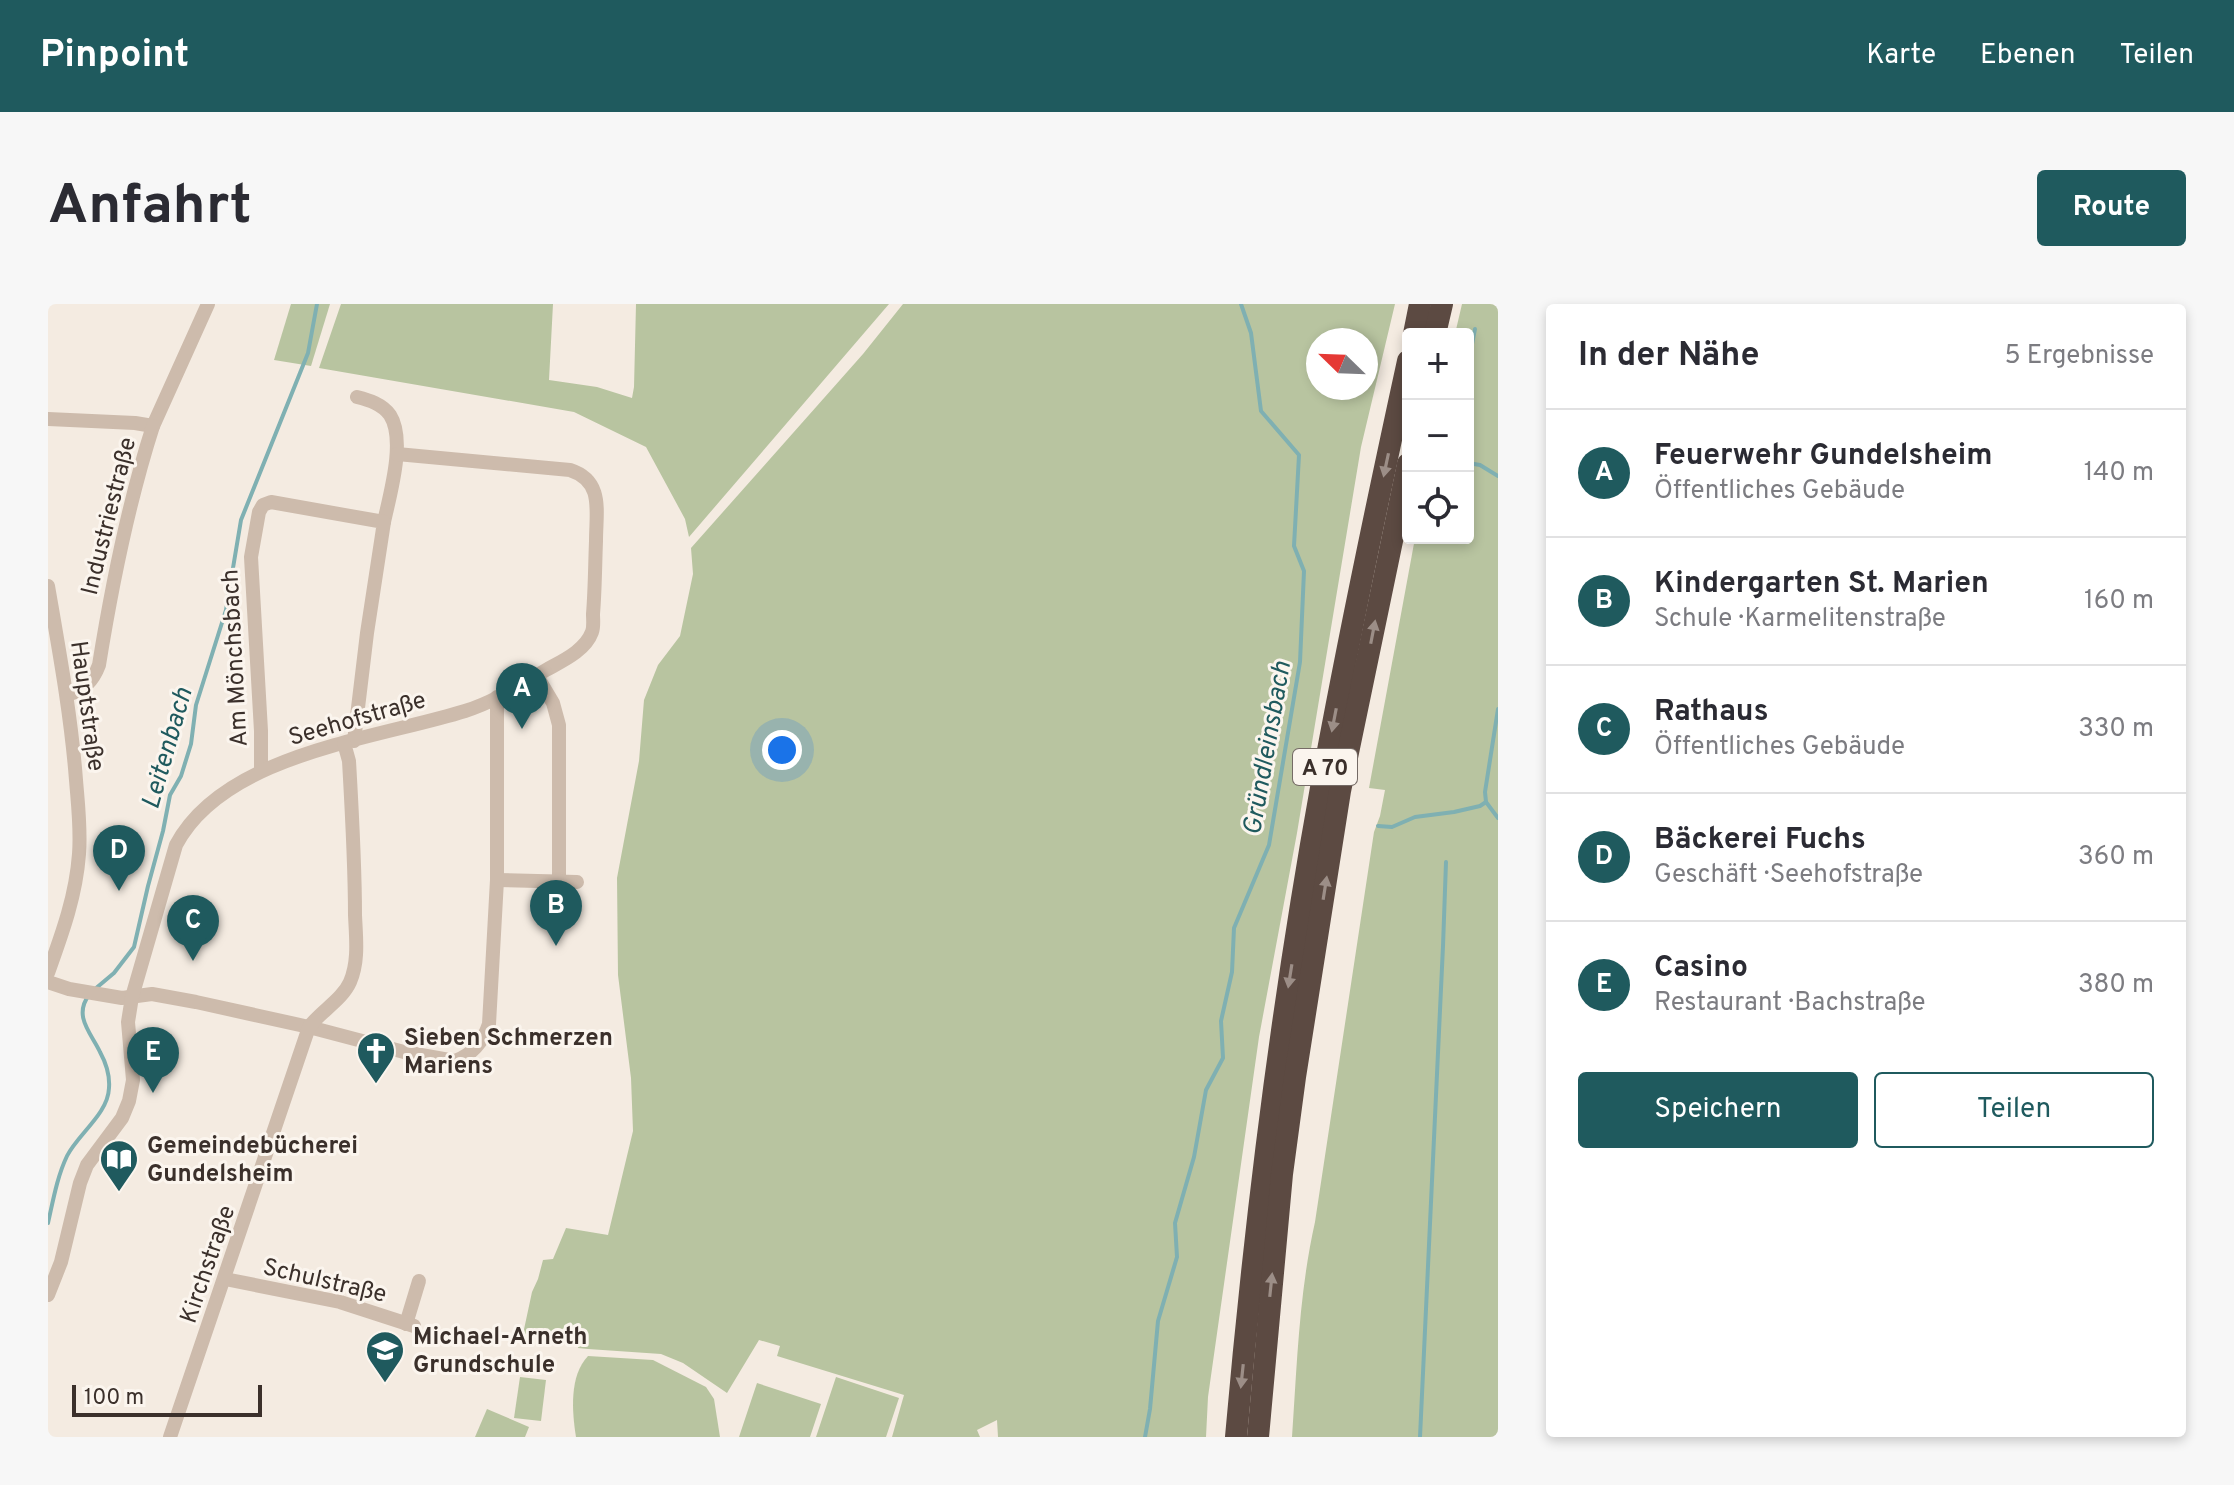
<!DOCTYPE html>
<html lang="de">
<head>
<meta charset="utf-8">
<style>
  body { margin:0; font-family:Overpass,sans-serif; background:#f7f7f7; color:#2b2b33 }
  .controls { position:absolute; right:24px; top:24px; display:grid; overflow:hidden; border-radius:8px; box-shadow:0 4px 12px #0003 }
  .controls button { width:72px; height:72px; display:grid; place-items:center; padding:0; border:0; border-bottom:2px solid #e1e1e2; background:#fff; color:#2b2b33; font:40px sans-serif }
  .compass { position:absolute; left:1258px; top:24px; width:72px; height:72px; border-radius:50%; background:#fff; box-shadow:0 4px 12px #0003; rotate:293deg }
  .scale { position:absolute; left:24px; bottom:20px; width:190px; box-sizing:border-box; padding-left:8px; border:4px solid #3b302b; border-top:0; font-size:22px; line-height:28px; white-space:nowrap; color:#3b302b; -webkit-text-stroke:6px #fbf5ee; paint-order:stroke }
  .you { position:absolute; left:734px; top:446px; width:28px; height:28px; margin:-20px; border:6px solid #fff; border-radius:50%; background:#1a73e8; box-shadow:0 0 0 12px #1a73e833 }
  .badge { display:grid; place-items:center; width:52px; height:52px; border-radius:50%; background:#1f5a5e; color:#fff; font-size:26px; font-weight:700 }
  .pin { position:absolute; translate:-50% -66px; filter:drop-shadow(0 2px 4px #0008) }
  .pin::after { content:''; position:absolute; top:42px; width:28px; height:24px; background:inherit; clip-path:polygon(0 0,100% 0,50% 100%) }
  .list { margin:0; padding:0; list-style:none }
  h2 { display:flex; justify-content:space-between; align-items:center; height:104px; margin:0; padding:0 32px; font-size:34px }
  h2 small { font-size:26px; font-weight:400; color:#7c7c81 }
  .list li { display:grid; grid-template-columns:52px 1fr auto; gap:24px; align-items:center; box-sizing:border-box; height:128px; padding:0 32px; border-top:2px solid #e1e1e2 }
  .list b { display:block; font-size:30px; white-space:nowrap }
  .list p { margin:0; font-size:26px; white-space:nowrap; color:#7c7c81 }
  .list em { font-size:26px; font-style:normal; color:#7c7c81 }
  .actions { display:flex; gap:16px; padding:24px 32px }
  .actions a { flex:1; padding:18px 0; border:2px solid #1f5a5e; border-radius:8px; text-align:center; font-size:28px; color:#1f5a5e }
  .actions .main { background:#1f5a5e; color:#fff }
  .icon { flex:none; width:44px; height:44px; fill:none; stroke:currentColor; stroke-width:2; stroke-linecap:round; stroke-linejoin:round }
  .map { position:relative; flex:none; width:1450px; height:1133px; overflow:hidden; border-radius:8px }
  header { display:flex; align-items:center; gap:48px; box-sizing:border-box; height:112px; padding:0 40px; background:#1f5a5e; color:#fff }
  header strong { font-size:38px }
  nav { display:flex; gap:44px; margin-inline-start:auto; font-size:28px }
  .intro { display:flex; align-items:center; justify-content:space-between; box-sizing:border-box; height:192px; padding:0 48px }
  h1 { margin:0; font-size:56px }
  .button { padding:20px 36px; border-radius:8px; background:#1f5a5e; color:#fff; font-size:28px; font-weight:700 }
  main { display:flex; gap:48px; padding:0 48px }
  aside { flex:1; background:#fff; border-radius:8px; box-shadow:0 4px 12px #0003 }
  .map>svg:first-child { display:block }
</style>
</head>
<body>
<header>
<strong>Pinpoint</strong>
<nav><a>Karte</a><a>Ebenen</a><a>Teilen</a></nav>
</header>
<div class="intro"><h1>Anfahrt</h1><a class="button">Route</a></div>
<main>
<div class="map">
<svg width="1450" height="1133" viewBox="0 0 1450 1133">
  <rect width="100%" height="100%" fill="#f4ebe1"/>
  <g fill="#b8c4a0" fill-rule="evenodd">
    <path d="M243 0H282L263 62 226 56Z"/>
    <path d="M293 0H505L501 76 549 83 584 94 586 83 588 0H841L641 233 637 215 598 143 526 108 271 64Z"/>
    <path d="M855 0H1347L1313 143 1249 529 1211 733 1160 1093 1158 1133H950L949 1116 929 1126 932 1133H844L856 1091 729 1052 732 1042 711 1036 679 1089 635 1059 613 1050 540 1045 530 1044 532 1035 475 1030 484 988 490 975 495 956 505 955 518 924 560 931 585 827 583 774 570 671 569 574 591 457 596 396 610 361 632 332 645 270 643 244 815 50ZM1318 36V84H1270V36Z"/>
    <path d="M1414 0H1450V1133H1244C1249 1061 1251 989 1267 918L1326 528 1332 512 1337 486 1321 484 1367 234H1420V30H1407Z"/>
    <path d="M540 1052 605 1056 658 1083 666 1095 672 1133H528C524 1108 521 1072 540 1052Z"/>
    <path d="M472 1073 498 1076 493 1117 466 1114Z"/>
    <path d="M788 1073 851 1094 838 1133H768Z"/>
    <path d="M709 1079 773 1100 762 1133H691Z"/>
    <path d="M439 1105 481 1123 477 1133H427Z"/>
  </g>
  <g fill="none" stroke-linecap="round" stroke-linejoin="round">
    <g stroke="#7fb0b2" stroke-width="4">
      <path d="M1420 60 1427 25"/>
      <path d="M1420 159 1432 161 1450 172"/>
      <path d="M1450 405 1437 488 1438 498 1450 514"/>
      <path d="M1330 522 1344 523 1367 513 1406 508 1432 502 1438 498"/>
      <path d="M47 685 66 669 86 643 100 582 115 527 122 491 133 472 143 440 148 401 178 306 193 216 260 49 269 0"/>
      <path d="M0 919C5 897 9 873 19 852 30 830 60 810 61 784 62 771 58 759 52 748 43 729 25 712 41 691"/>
      <path d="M1097 1133 1102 1105 1110 1017 1129 953 1127 919 1146 853 1158 786 1175 754 1173 717 1184 668 1186 624 1221 541 1252 358 1256 267 1246 242 1251 151 1213 107 1203 29 1193 0"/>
      <path d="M1372 1133 1395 642 1398 558"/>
    </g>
    <g stroke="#cdbbac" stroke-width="14">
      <path d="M309 93C321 96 334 100 342 111 358 136 342 190 336 218"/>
      <path d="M0 115 87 119 105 122 160 0"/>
      <path d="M0 282C11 346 23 411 28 476 30 501 33 525 31 550 28 592 14 630 0 669"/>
      <path d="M489 372 505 399 511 421V577"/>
      <path d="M19 391C36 386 45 377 51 361 64 280 80 200 105 122"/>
      <path d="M213 467V427L203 253 211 208 215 201 223 198 336 218 319 329 306 437"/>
      <path d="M449 576 529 578"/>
      <path d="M0 678 21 685 74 694 104 690 148 698 261 723 356 748 407 757C425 750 435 738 441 720L449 576V393"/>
      <path d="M177 975 292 998 366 1022"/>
      <path d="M0 991 13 958 32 879 39 861 74 814 81 797 85 776 80 718 84 693 128 541C176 450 327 435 417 407 446 398 472 381 498 366 514 357 537 347 544 328 546 323 545 315 545 310 547 286 547 262 548 237 548 207 556 177 522 166L349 150"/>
      <path d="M358 1020 371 977"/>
      <path d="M122 1133 261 723C273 707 294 696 302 678 311 657 308 634 307 611 307 560 304 509 301 457L296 439"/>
    </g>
    <g stroke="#5c4a42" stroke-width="22">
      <path d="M1366 30 1372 0"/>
      <path d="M1387 30 1394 0"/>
      <path d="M1188 1133C1207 916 1234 699 1273 484 1299 342 1329 199 1360 57"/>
      <path d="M1210 1133 1234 870 1247 773 1292 487 1360 160"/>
    </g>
  </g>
  <defs><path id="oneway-solid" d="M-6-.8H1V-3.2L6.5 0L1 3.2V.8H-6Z" transform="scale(2)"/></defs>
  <g fill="#9c8e87">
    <use href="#oneway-solid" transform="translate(1338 161) rotate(102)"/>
    <use href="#oneway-solid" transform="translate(1325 328) rotate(-79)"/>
    <use href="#oneway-solid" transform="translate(1286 416) rotate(101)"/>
    <use href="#oneway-solid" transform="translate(1277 584) rotate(-81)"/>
    <use href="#oneway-solid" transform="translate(1242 672) rotate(99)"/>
    <use href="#oneway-solid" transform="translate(1223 981) rotate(-84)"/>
    <use href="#oneway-solid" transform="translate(1194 1072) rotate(96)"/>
  </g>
  <defs>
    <g id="church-pin" transform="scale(2)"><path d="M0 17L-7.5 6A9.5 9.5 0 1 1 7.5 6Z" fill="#1f5a5e" stroke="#fbf5ee"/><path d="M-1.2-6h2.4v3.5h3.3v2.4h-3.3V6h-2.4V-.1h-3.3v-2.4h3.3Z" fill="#fff"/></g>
    <g id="library-pin" transform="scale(2)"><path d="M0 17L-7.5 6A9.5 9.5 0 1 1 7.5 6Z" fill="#1f5a5e" stroke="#fbf5ee"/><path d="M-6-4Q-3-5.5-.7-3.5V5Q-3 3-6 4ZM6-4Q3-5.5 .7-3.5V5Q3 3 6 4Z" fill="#fff"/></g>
    <g id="school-pin" transform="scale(2)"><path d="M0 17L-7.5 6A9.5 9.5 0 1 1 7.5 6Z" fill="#1f5a5e" stroke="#fbf5ee"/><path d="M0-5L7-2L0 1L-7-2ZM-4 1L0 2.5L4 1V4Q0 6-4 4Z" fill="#fff"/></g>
  </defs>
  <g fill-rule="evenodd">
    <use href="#church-pin" x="328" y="747"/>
    <use href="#library-pin" x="71" y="855"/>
    <use href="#school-pin" x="337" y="1046"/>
  </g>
  <g text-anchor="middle" stroke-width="6" stroke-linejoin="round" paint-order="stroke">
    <rect fill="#fbf5ee" stroke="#756b66" stroke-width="2" x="1245" y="445" width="64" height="36" rx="6"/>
    <g font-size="22" font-weight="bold" fill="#3b302b">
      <text x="1277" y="471">A 70</text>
    </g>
    <g font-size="24" fill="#3b302b" stroke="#fbf5ee">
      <text transform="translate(60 212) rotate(-76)" y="8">Industriestraße</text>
      <text transform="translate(186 354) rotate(-93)" y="8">Am Mönchsbach</text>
      <text transform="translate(40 402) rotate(82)" y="8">Hauptstraße</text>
      <text transform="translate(309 414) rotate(-16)" y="8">Seehofstraße</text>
      <text transform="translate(159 960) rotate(-71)" y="8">Kirchstraße</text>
      <text transform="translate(277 976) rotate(13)" y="8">Schulstraße</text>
    </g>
    <g font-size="24" font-weight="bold" fill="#3b302b" stroke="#fbf5ee" text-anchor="start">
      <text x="356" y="741">Sieben Schmerzen<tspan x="356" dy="28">Mariens</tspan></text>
      <text x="99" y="849">Gemeindebücherei<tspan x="99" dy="28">Gundelsheim</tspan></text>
      <text x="365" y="1040">Michael-Arneth<tspan x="365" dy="28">Grundschule</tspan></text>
    </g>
    <g font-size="26" font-style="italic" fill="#1f5a5e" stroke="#fbf5ee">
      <text transform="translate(118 444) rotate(-74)" y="9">Leitenbach</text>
      <text transform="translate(1218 444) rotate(-80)" y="9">Gründleinsbach</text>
    </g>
  </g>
</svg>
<div class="controls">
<button>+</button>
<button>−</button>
<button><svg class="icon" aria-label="locate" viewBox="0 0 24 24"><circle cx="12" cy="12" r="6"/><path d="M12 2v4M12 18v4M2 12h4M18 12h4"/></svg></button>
</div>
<svg class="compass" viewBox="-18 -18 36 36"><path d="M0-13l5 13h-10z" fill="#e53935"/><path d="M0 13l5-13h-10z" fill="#7c7c81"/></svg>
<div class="scale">100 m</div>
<div class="you"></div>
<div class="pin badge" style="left:474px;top:425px">A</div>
<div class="pin badge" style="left:508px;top:642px">B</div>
<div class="pin badge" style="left:145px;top:657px">C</div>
<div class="pin badge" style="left:71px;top:587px">D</div>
<div class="pin badge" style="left:105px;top:789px">E</div>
</div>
<aside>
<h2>In der Nähe<small>5 Ergebnisse</small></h2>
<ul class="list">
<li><span class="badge">A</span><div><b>Feuerwehr Gundelsheim</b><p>Öffentliches Gebäude</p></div><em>140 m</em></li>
<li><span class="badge">B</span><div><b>Kindergarten St. Marien</b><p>Schule · Karmelitenstraße</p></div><em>160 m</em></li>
<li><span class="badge">C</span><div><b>Rathaus</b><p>Öffentliches Gebäude</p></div><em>330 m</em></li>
<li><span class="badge">D</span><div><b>Bäckerei Fuchs</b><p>Geschäft · Seehofstraße</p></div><em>360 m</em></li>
<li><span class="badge">E</span><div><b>Casino</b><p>Restaurant · Bachstraße</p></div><em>380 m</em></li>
</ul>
<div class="actions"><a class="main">Speichern</a><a>Teilen</a></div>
</aside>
</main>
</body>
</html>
